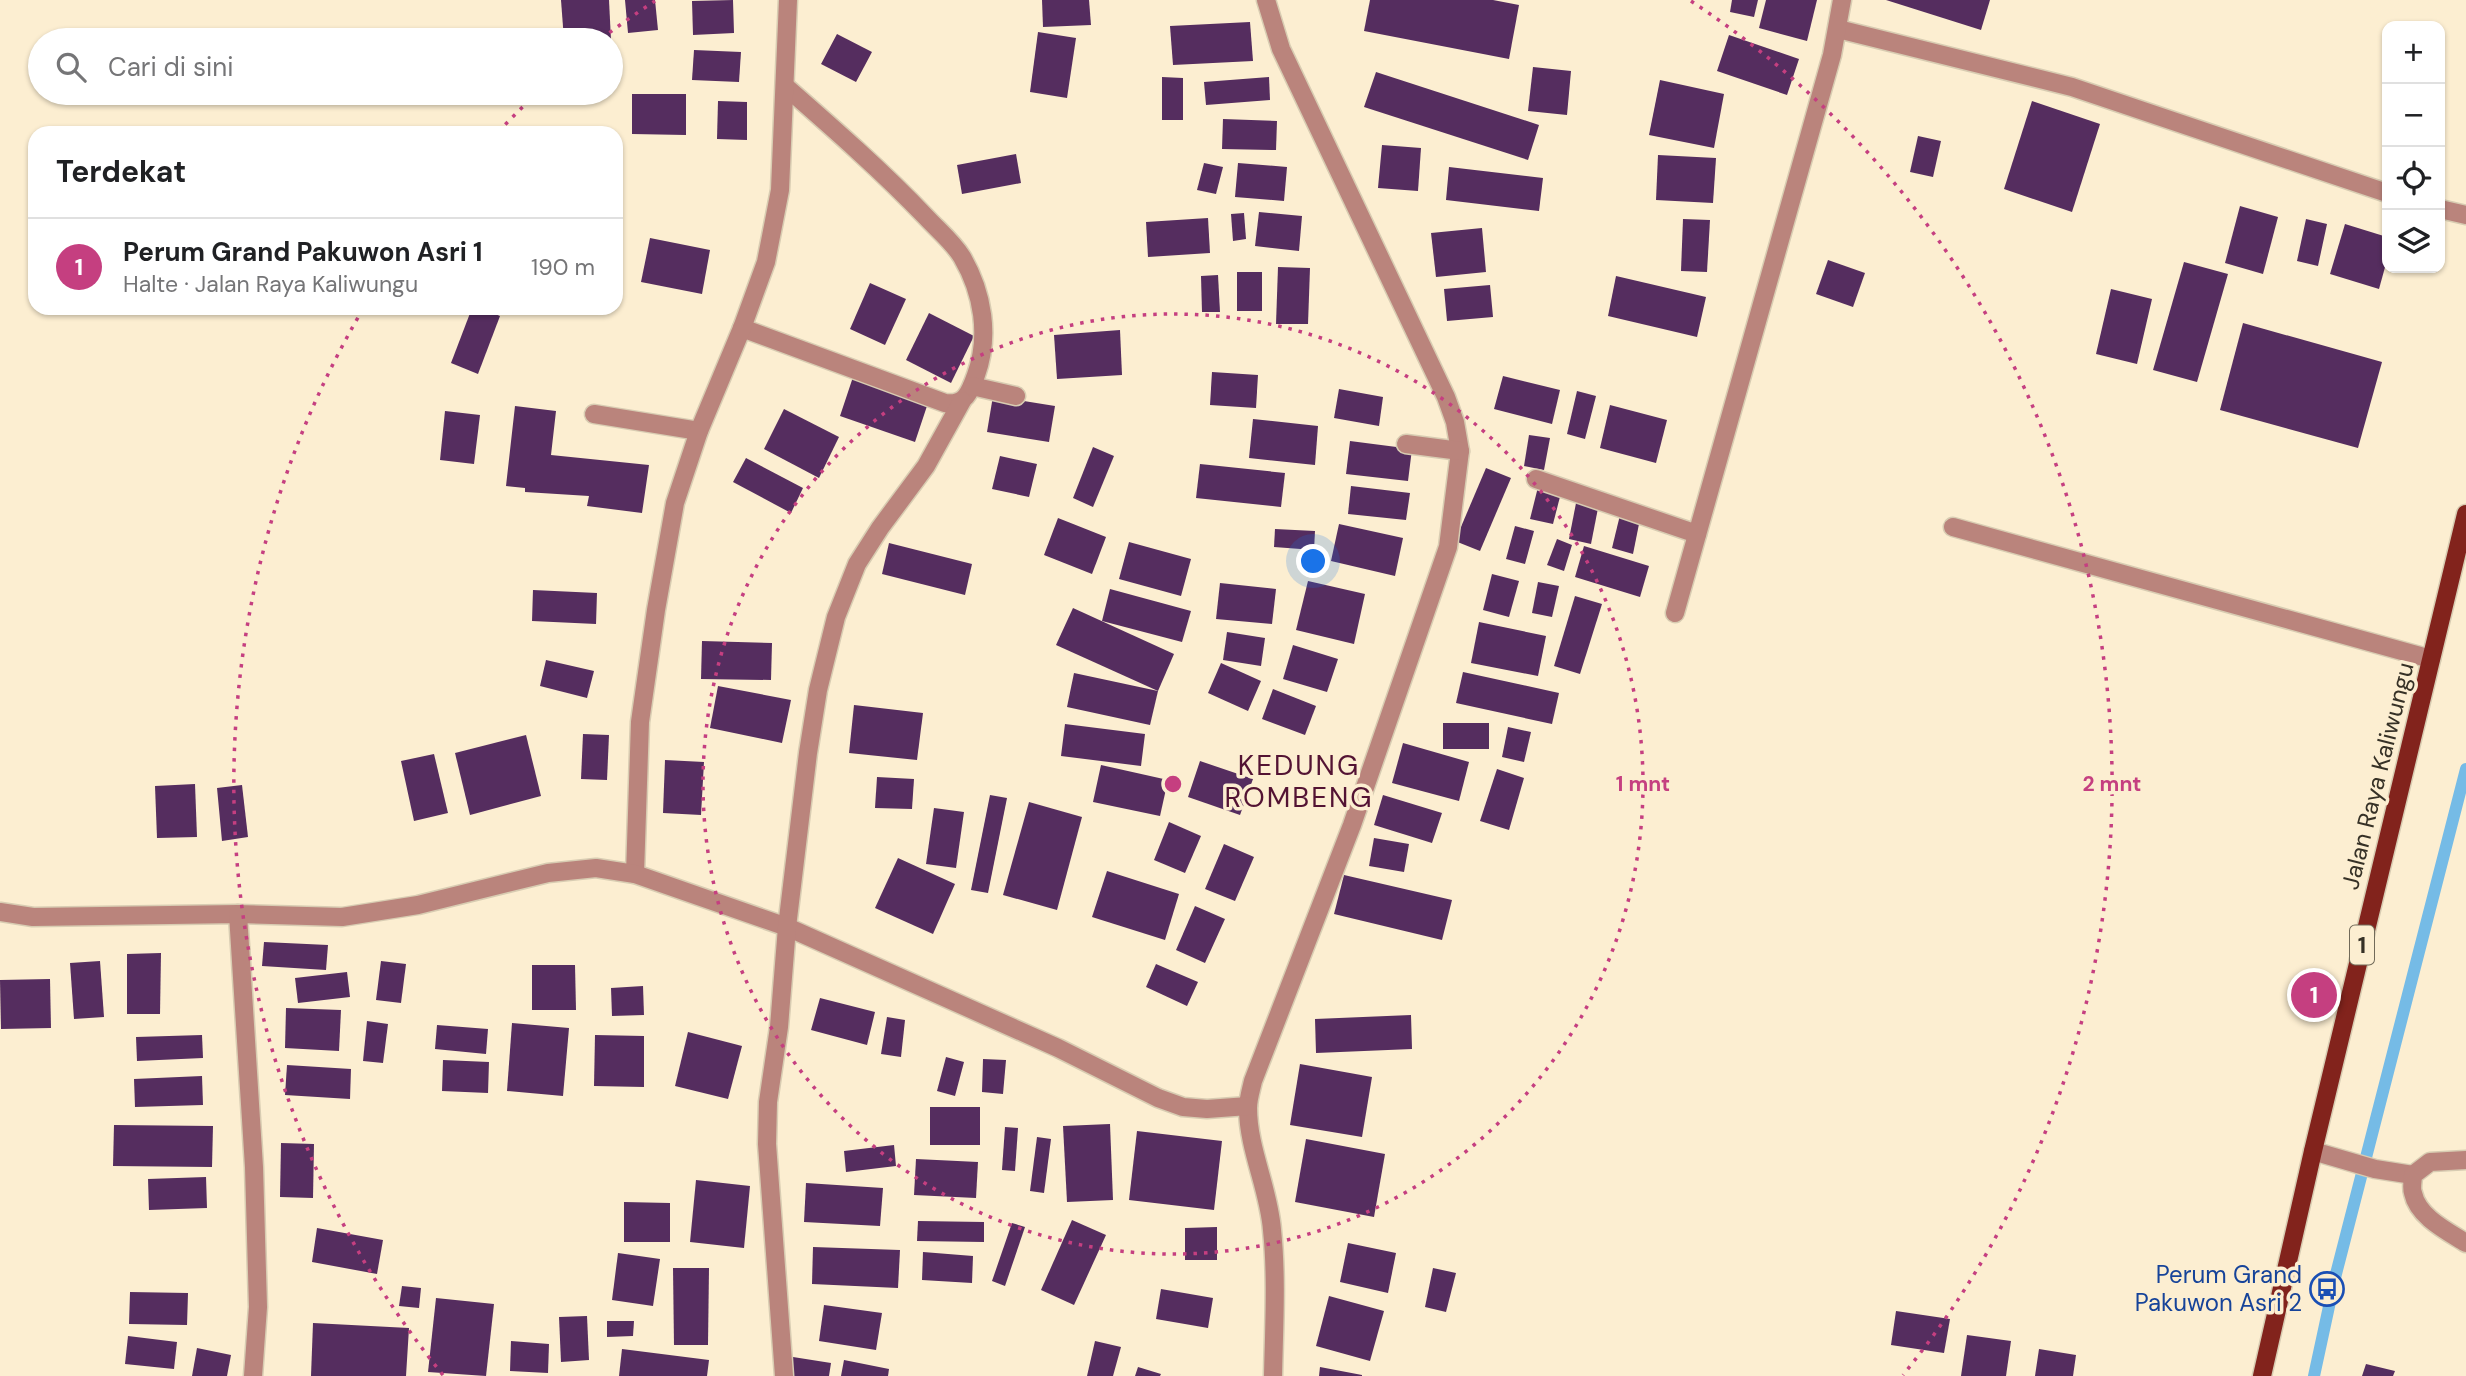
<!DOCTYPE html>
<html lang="id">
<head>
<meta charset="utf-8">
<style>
  body { margin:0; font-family:"DM Sans",sans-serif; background:#f6f6f6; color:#202124 }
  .controls { position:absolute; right:21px; top:21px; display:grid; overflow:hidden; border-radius:14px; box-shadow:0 2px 5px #0004 }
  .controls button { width:63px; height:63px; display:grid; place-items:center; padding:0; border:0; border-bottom:2px solid #e0e0e0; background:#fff; color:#202124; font:35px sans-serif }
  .you { position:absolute; left:1314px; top:562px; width:24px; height:24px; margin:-18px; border:5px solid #fff; border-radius:50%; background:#1a73e8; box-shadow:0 0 0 10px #1a73e833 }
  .badge { display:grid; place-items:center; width:46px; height:46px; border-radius:50%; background:#c53f80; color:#fff; font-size:23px; font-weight:700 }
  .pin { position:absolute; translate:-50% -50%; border:4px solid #fff; box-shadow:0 2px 7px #0006 }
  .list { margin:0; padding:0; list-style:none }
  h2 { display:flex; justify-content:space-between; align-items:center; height:91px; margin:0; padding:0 28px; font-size:30px }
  h2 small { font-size:23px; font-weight:400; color:#757577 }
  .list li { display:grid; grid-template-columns:46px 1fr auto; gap:21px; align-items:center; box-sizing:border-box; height:98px; padding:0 28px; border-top:2px solid #e0e0e0 }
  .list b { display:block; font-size:26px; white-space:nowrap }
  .list p { margin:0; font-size:23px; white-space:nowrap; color:#757577 }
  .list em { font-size:23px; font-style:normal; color:#757577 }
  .icon { flex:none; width:38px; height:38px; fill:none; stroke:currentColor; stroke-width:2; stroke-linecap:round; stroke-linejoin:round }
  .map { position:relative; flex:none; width:2466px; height:1376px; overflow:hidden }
  .search { position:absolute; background:#fff; box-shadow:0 2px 5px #0004; left:28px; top:28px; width:595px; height:77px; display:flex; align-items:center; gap:18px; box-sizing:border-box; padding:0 24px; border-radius:38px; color:#757577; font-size:26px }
  .panel { position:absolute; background:#fff; box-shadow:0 2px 5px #0004; left:28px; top:126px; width:595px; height:189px; border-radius:21px }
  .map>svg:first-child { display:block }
</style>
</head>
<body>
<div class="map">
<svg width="2466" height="1376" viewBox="0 0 2466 1376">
  <rect width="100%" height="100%" fill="#fceed1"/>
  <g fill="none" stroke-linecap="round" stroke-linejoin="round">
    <path stroke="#75bbe6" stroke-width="12" d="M2314 1376 2336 1274 2466 769"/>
  </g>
  <g fill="#552d5f">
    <path d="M561 0H609L611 40H564Z"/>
    <path d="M625 0H655L658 30 628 33Z"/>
    <path d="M733 0 734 33 693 35 692 1Z"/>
    <path d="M1042 0H1089L1091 25 1043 27Z"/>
    <path d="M1370 0H1493L1519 5 1509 59 1364 31Z"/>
    <path d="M1732 0H1758L1754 17 1730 12Z"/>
    <path d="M1766 0H1817L1807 41 1759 28Z"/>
    <path d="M1886 0H1990L1981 30Z"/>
    <path d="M1250 22 1253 61 1173 65 1170 26Z"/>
    <path d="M1038 32 1076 38 1067 98 1030 92Z"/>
    <path d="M837 34 872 52 856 82 821 64Z"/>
    <path d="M1729 35 1799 59 1787 95 1717 71Z"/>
    <path d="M694 50 741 52 739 82 692 80Z"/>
    <path d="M1533 67 1571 71 1567 115 1528 111Z"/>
    <path d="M1376 72 1539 125 1528 160 1364 107Z"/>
    <path d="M1162 77 1183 78V120H1162Z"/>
    <path d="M1269 77 1270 100 1206 105 1204 82Z"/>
    <path d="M1660 80 1724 94 1714 148 1649 135Z"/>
    <path d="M632 94H686V135L632 134Z"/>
    <path d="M718 101 747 102V140L717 139Z"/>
    <path d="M2032 101 2100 124 2072 212 2004 189Z"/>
    <path d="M1223 119 1277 121 1276 150 1222 149Z"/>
    <path d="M1918 136 1941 141 1933 177 1910 172Z"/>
    <path d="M1382 145 1421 148 1418 191 1378 188Z"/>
    <path d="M1016 154 1021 183 962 194 957 165Z"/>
    <path d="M1658 155 1716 158 1713 203 1656 200Z"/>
    <path d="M1204 163 1223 167 1216 194 1197 190Z"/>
    <path d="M1238 163 1287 167 1284 201 1235 197Z"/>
    <path d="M1449 167 1543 178 1539 211 1446 200Z"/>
    <path d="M2240 206 2278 217 2263 274 2225 263Z"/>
    <path d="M1259 212 1302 216 1299 251 1255 246Z"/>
    <path d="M1244 213 1246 239 1233 241 1231 214Z"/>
    <path d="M1208 218 1210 253 1148 257 1146 222Z"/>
    <path d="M1683 219 1710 220 1707 272 1681 271Z"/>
    <path d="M2306 219 2327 224 2318 266 2297 261Z"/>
    <path d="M2345 224 2387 237V260L2379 289 2330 274Z"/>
    <path d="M1482 228 1486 272 1436 277 1431 233Z"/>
    <path d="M650 238 710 250 702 294 641 282Z"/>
    <path d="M1828 260 1865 273 1853 307 1816 294Z"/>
    <path d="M2184 262 2228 274 2197 382 2153 370Z"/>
    <path d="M1278 267 1310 268 1308 324H1276Z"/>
    <rect x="1237" y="272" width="25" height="39"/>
    <path d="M1218 275 1220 312H1202L1201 276Z"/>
    <path d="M1616 276 1706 297 1697 337 1608 316Z"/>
    <path d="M870 283 906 299 885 345 850 329Z"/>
    <path d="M1490 285 1493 317 1447 321 1444 289Z"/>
    <path d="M2111 289 2152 299 2137 364 2096 354Z"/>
    <path d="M472 308H481L500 316 478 374 451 363Z"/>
    <path d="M929 313 974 336 951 383 906 360Z"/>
    <path d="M2243 323 2382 362 2358 448 2220 410Z"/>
    <path d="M1120 330 1122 375 1057 379 1054 335Z"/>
    <path d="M1212 372 1258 375 1256 408 1210 405Z"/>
    <path d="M1503 376 1560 390 1552 424 1494 409Z"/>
    <path d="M853 377 928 403 915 442 840 416Z"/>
    <path d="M1339 389 1383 397 1379 426 1334 418Z"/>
    <path d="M1577 391 1596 396 1585 439 1567 434Z"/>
    <path d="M993 396 1055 406 1049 442 987 432Z"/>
    <path d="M1610 405 1667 420 1656 463 1600 448Z"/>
    <path d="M515 406 556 411 551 455 649 465 642 513 587 506 589 496 525 492V488L506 486Z"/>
    <path d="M784 409 839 437 819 478 764 449Z"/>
    <path d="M445 411 480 415 474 464 440 460Z"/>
    <path d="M1253 419 1318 426 1315 465 1249 458Z"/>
    <path d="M1529 435 1550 438 1544 470 1524 466Z"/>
    <path d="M1350 441 1412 449 1408 481 1346 474Z"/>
    <path d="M1093 447 1114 456 1093 507 1073 498Z"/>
    <path d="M1000 456 1037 464 1029 497 992 489Z"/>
    <path d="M746 458 803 488 791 513 733 482Z"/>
    <path d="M1200 464 1285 473 1281 507 1196 498Z"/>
    <path d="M1486 468 1511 478 1480 551 1455 541Z"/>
    <path d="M1539 483 1562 489 1553 524 1530 519Z"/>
    <path d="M1351 486 1410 493 1406 520 1348 514Z"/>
    <path d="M1577 498 1599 503 1591 544 1569 539Z"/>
    <path d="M1620 515 1640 519 1633 554 1612 548Z"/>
    <path d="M1058 518 1106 537 1092 574 1044 555Z"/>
    <path d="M1339 524 1403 538 1395 576 1331 561Z"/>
    <path d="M1515 526 1534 531 1525 564 1506 559Z"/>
    <path d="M1275 529 1315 531 1314 550 1274 547Z"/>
    <path d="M1557 539 1572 545 1564 571 1547 565Z"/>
    <path d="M1129 542 1191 559 1181 596 1119 579Z"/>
    <path d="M889 543 972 564 965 595 882 574Z"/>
    <path d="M1584 546 1649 566 1640 597 1575 577Z"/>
    <path d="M1492 574 1519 581 1509 617 1483 610Z"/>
    <path d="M1308 581 1365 594 1354 644 1296 630Z"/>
    <path d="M1538 582 1559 586 1552 617 1532 613Z"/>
    <path d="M1220 583 1276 589 1272 624 1216 619Z"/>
    <path d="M1110 589 1191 611 1182 642 1102 621Z"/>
    <path d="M533 590 597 593 596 624 532 621Z"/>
    <path d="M1575 596 1602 604 1580 674 1554 666Z"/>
    <path d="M1073 608 1174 654 1158 691 1056 645Z"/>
    <path d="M1479 622 1546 636 1538 676 1471 663Z"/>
    <path d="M1227 632 1265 638 1261 666 1223 660Z"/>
    <path d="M702 641 772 643 771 680 701 679Z"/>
    <path d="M1293 645 1338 659 1327 692 1283 679Z"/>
    <path d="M546 660 594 671 587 698 540 686Z"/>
    <path d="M1221 663 1261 681 1248 711 1208 693Z"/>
    <path d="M1463 672 1559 693 1552 724 1456 703Z"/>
    <path d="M1074 673 1158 691 1150 725 1067 707Z"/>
    <path d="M718 686 791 700 782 743 710 728Z"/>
    <path d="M1273 689 1316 706 1305 735 1262 719Z"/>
    <path d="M854 705 923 713 917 760 849 753Z"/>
    <rect x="1443" y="723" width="46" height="26"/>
    <path d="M1065 724 1145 734 1141 766 1061 756Z"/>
    <path d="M1508 727 1531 732 1524 762 1502 757Z"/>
    <path d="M583 734 609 735 607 780 581 779Z"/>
    <path d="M526 735 541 796 470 815 455 753Z"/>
    <path d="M1403 743 1469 762 1459 801 1392 783Z"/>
    <path d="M434 754 448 813 414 821 401 761Z"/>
    <path d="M665 760 704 762 701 815 663 813Z"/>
    <path d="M1200 761 1253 779 1240 815 1188 797Z"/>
    <path d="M1101 765 1168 780 1160 816 1093 802Z"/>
    <path d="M1497 769 1524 778 1509 830 1480 821Z"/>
    <path d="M877 777 914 779 912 809 875 808Z"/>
    <path d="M195 784 197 837 157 838 155 786Z"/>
    <path d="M242 785 248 837 222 841 217 788Z"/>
    <path d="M990 795 1007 798 988 893 971 890Z"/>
    <path d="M1383 795 1442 813 1432 843 1374 825Z"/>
    <path d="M1029 802 1082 817 1057 910 1003 895Z"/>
    <path d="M934 808 964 812 956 868 926 864Z"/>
    <path d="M1169 822 1201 836 1185 873 1154 860Z"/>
    <path d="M1374 838 1409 844 1404 872 1369 866Z"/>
    <path d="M1224 844 1254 857 1235 901 1205 889Z"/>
    <path d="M898 858 955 884 933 934 875 908Z"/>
    <path d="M1107 871 1179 894 1165 940 1092 917Z"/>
    <path d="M1344 875 1452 900 1442 940 1334 914Z"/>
    <path d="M1195 906 1225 919 1205 963 1176 950Z"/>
    <path d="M264 942 328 945 326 970 262 966Z"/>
    <path d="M161 953 160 1014H127V954Z"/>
    <path d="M100 961 104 1017 74 1019 70 963Z"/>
    <path d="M381 961 406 964 401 1003 376 1000Z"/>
    <path d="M1156 964 1198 982 1187 1006 1146 987Z"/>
    <path d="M532 965H575L576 1010H532Z"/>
    <path d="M347 972 350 997 298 1003 295 978Z"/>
    <path d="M50 979 51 1028 1 1029 0 980Z"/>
    <path d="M643 986 644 1015 612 1016 611 988Z"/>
    <path d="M820 998 875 1012 867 1045 811 1030Z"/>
    <path d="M286 1008 341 1010 339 1051 285 1048Z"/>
    <path d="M1411 1015 1412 1049 1316 1053 1315 1019Z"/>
    <path d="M887 1017 905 1020 901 1057 881 1054Z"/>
    <path d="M367 1021 388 1024 383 1063 363 1061Z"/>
    <path d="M512 1023 569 1028 563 1096 507 1091Z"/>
    <path d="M437 1025 488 1029 486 1054 435 1049Z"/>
    <path d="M688 1032 742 1046 728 1099 675 1086Z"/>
    <path d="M202 1035 203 1058 137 1061 136 1037Z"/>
    <path d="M595 1035 644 1036V1087L594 1086Z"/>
    <path d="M946 1057 964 1062 955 1096 937 1091Z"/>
    <path d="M983 1059 1006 1060 1003 1094 982 1092Z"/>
    <path d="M443 1060 489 1062 488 1093 442 1091Z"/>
    <path d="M1300 1064 1372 1077 1362 1137 1290 1125Z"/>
    <path d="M287 1065 351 1069 350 1099 285 1095Z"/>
    <path d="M202 1076 203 1105 135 1107 134 1079Z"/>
    <rect x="930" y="1107" width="50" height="38"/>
    <path d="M1110 1124 1113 1200 1067 1202 1063 1126Z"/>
    <path d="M114 1125 213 1126 212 1167 113 1166Z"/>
    <path d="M1005 1127 1018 1128 1015 1171 1002 1170Z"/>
    <path d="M1137 1131 1222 1141 1214 1210 1129 1200Z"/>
    <path d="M1037 1137 1051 1139 1044 1193 1030 1191Z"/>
    <path d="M1306 1139 1385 1154 1374 1217 1295 1202Z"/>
    <path d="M281 1143 314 1144 313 1198 280 1197Z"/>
    <path d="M894 1145 896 1166 846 1172 844 1151Z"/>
    <path d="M916 1159 978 1162 976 1198 914 1195Z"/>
    <path d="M206 1177 207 1208 149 1210 148 1179Z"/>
    <path d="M696 1180 750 1186 744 1248 690 1242Z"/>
    <path d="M806 1183 883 1188 880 1226 804 1222Z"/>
    <path d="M624 1202 670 1203V1242H624Z"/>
    <path d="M1072 1220 1106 1235 1074 1305 1041 1290Z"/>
    <path d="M918 1221 984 1222V1242L917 1241Z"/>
    <path d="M1012 1223 1025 1227 1005 1286 992 1281Z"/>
    <path d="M1217 1227V1260H1185V1228Z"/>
    <path d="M317 1228 383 1240 377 1274 312 1262Z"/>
    <path d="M1348 1243 1396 1253 1388 1293 1340 1282Z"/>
    <path d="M813 1247 900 1250 898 1288 812 1284Z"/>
    <path d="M923 1252 973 1256 972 1283 922 1280Z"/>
    <path d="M618 1253 660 1259 653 1306 612 1300Z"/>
    <path d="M673 1268H709L708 1345H674Z"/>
    <path d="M1433 1268 1456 1273 1446 1312 1425 1307Z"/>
    <path d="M402 1286 421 1288 419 1308 399 1306Z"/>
    <path d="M1161 1289 1213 1298 1208 1328 1156 1319Z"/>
    <path d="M130 1292 188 1293 187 1325 129 1324Z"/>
    <path d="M1329 1296 1384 1311 1370 1361 1316 1346Z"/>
    <path d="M436 1298 494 1304 486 1376 428 1372Z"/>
    <path d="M824 1305 882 1313 876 1350 819 1341Z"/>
    <path d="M1896 1311 1950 1319 1944 1353 1891 1345Z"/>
    <path d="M587 1316 589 1360 561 1362 559 1317Z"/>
    <path d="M607 1321H634L633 1336 607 1337Z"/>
    <path d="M313 1323 409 1328 406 1376H311Z"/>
    <path d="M1967 1335 2011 1341 2006 1376H1961Z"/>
    <path d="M128 1336 177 1342 174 1369 125 1364Z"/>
    <path d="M511 1341 549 1344 548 1373 510 1371Z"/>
    <path d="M1095 1341 1121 1347 1113 1376H1087Z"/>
    <path d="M197 1348 231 1355 227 1376H192Z"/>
    <path d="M622 1349 709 1360 707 1376H619Z"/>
    <path d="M2039 1349 2076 1355 2073 1376H2035Z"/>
    <path d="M793 1357 831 1363 829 1376H791Z"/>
    <path d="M844 1360 889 1369 888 1376H841Z"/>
    <path d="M2366 1364 2395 1371 2393 1376H2362Z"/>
    <path d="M1138 1367 1161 1374 1160 1376H1135Z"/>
    <path d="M1320 1367 1362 1375V1376H1319Z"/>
  </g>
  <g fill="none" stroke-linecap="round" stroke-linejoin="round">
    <g stroke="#d8ccb2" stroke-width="21">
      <g id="minor">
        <path d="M1266 0 1281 49 1446 397 1455 422 1460 451 1448 547 1352 825 1253 1081C1251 1090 1248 1099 1248 1108 1248 1149 1269 1189 1272 1230 1277 1278 1274 1327 1273 1376"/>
        <path d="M1838 29 2072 87 2387 193"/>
        <path d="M2440 209 2466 215"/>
        <path d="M742 328 945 403C965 406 970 392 976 375 990 336 983 293 962 257 953 242 938 230 926 217 882 171 834 129 786 87"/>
        <path d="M972 386 1016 396"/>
        <path d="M594 414 699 431"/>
        <path d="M1406 444 1460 451"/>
        <path d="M1536 479 1697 534"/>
        <path d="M1953 527 2431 659"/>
        <path d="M1675 613 1832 55 1842 0"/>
        <path d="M635 874 640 722 656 610 675 503 699 431 742 328 766 262 780 190 788 0"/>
        <path d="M0 912 33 917 238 914 342 917 418 905 548 873 596 868 635 874 787 927 1058 1048 1158 1098 1183 1107 1207 1109 1248 1106"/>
        <path d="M238 914 254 1167 258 1307 253 1376"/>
        <path d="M2313 1151 2375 1169 2413 1175"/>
        <path d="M2466 1160 2430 1162 2413 1175C2413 1180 2411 1188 2413 1193 2418 1217 2447 1231 2466 1243"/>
        <path d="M784 1376 767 1144 768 1102 779 1027 787 927 808 753 818 690 836 617 857 564 880 528 926 466 962 401"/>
      </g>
    </g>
    <g stroke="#d8ccb2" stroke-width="21">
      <path id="major" d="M2262 1376 2313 1151 2466 514"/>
    </g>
    <use href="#minor" stroke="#ba847c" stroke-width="18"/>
    <use href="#major" stroke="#82231c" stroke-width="18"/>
  </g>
  <g fill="none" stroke="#c53f80" stroke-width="3.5" stroke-dasharray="3.5 7">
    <circle cx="1173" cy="784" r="470"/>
    <path d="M443 1375A939 939 0 0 1 360 314M498 132A939 939 0 0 1 533 97M601 39A939 939 0 0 1 655 1M1691 1A939 939 0 0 1 1903 1375"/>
  </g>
  <defs>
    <g id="bus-ring" transform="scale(1.75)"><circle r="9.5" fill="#fceed1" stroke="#1a4fb4" stroke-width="1.5"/><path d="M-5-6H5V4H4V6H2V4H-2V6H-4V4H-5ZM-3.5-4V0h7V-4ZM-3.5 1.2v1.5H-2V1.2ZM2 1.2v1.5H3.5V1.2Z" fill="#1a4fb4"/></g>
  </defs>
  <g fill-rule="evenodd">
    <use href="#bus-ring" x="2327" y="1289"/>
  </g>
  <g text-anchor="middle" stroke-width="7" stroke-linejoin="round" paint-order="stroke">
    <rect fill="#fceed1" stroke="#716a59" stroke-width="2" x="2350" y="925.5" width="24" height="39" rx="5"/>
    <g font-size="23" font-weight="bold" fill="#363126">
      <text x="2362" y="953">1</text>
    </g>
    <g font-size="24" fill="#363126" stroke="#fceed1">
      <text transform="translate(2378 776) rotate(-76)" y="8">Jalan Raya Kaliwungu</text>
    </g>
    <g font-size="24" fill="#164399" stroke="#fceed1" text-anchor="end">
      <text x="2302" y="1283">Perum Grand<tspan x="2302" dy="28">Pakuwon Asri 2</tspan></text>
    </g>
    <g font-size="28" letter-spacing="2" fill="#531333" stroke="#fceed1">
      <text x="1299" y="775">KEDUNG<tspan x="1299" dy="32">ROMBENG</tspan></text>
    </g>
  </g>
  <circle cx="1173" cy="784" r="10" fill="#c53f80" stroke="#fceed1" stroke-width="3.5"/>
  <g font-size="21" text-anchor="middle" font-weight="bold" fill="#c53f80" stroke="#fceed1" stroke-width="7" stroke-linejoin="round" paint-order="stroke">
    <text x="1643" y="791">1 mnt</text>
    <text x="2112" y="791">2 mnt</text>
  </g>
</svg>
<div class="controls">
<button>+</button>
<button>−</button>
<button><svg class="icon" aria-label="locate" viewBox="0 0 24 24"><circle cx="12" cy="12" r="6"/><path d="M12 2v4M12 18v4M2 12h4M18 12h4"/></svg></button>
<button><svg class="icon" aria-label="layers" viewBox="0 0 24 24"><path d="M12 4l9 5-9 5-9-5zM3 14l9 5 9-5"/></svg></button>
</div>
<div class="you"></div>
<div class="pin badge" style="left:2314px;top:995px">1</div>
<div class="search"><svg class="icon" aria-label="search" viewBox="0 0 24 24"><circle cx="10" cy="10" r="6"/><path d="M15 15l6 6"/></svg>Cari di sini</div>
<section class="panel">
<h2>Terdekat<small></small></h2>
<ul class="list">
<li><span class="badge">1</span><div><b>Perum Grand Pakuwon Asri 1</b><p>Halte · Jalan Raya Kaliwungu</p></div><em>190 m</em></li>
</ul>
</section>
</div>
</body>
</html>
